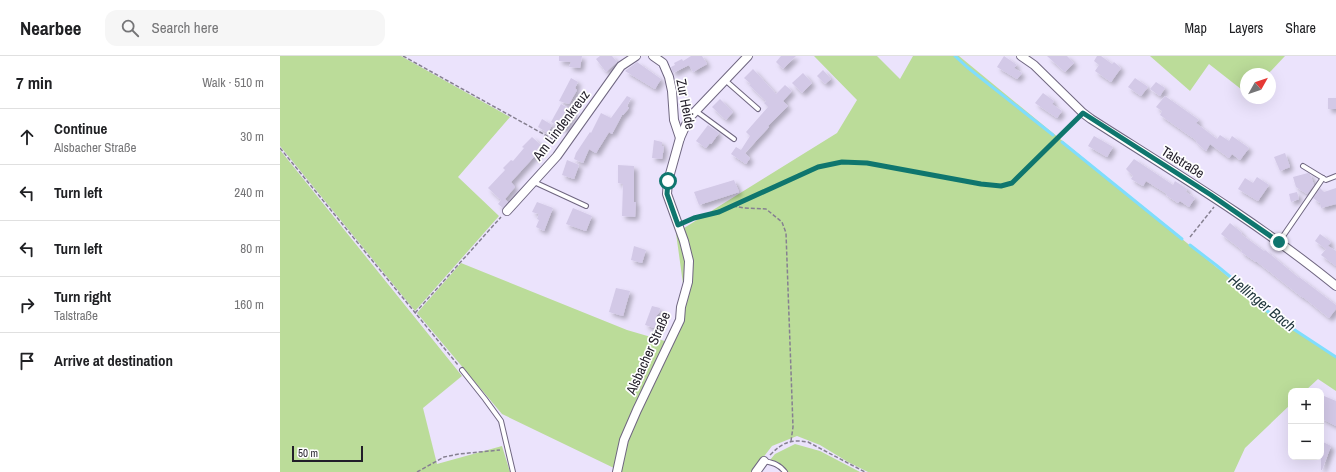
<!DOCTYPE html>
<html lang="en">
<head>
<meta charset="utf-8">
<style>
  body { margin:0; font-family:"Archivo Narrow",sans-serif; background:#f6f6f6; color:#202124 }
  .controls { position:absolute; right:12px; bottom:12px; display:grid; overflow:hidden; border-radius:8px; box-shadow:0 4px 16px #0002 }
  .controls button { width:36px; height:36px; display:grid; place-items:center; padding:0; border:0; border-bottom:1px solid #e0e0e0; background:#fff; color:#202124; font:20px sans-serif }
  .compass { position:absolute; left:960px; top:12px; width:36px; height:36px; border-radius:50%; background:#fff; box-shadow:0 4px 16px #0002; rotate:50deg }
  .scale { position:absolute; left:12px; bottom:10px; width:71px; box-sizing:border-box; padding-left:4px; border:2px solid #221e29; border-top:0; font-size:11px; line-height:14px; white-space:nowrap; color:#221e29; -webkit-text-stroke:3px #fff; paint-order:stroke }
  .stop { position:absolute; width:12px; height:12px; margin:-9px; border:3px solid #0f766e; border-radius:50%; background:#fff }
  .stop.end { background:#0f766e; border-color:#fff; box-shadow:0 1px 4px #0008 }
  .list { margin:0; padding:0; list-style:none }
  h2 { display:flex; justify-content:space-between; align-items:center; height:52px; margin:0; padding:0 16px; font-size:17px }
  h2 small { font-size:13px; font-weight:400; color:#757577 }
  .list li { display:grid; grid-template-columns:26px 1fr auto; gap:12px; align-items:center; box-sizing:border-box; height:56px; padding:0 16px; border-top:1px solid #e0e0e0 }
  .list b { display:block; font-size:15px; white-space:nowrap }
  .list p { margin:0; font-size:13px; white-space:nowrap; color:#757577 }
  .list em { font-size:13px; font-style:normal; color:#757577 }
  .icon { flex:none; width:22px; height:22px; fill:none; stroke:currentColor; stroke-width:2; stroke-linecap:round; stroke-linejoin:round }
  .map { position:relative; flex:none; width:1056px; height:416px; overflow:hidden }
  header { display:flex; align-items:center; gap:24px; box-sizing:border-box; height:56px; padding:0 20px; background:#fff; border-bottom:1px solid #e0e0e0 }
  header strong { font-size:19px }
  nav { display:flex; gap:22px; margin-inline-start:auto; font-size:14px }
  .search { width:280px; height:36px; background:#f6f6f6; display:flex; align-items:center; gap:10px; box-sizing:border-box; padding:0 14px; border-radius:12px; color:#757577; font-size:15px }
  main { display:flex }
  aside { flex:1; background:#fff }
  .map>svg:first-child { display:block }
</style>
</head>
<body>
<header>
<strong>Nearbee</strong>
<div class="search"><svg class="icon" aria-label="search" viewBox="0 0 24 24"><circle cx="10" cy="10" r="6"/><path d="M15 15l6 6"/></svg>Search here</div>
<nav><a>Map</a><a>Layers</a><a>Share</a></nav>
</header>
<main>
<aside>
<h2>7 min<small>Walk · 510 m</small></h2>
<ul class="list">
<li><svg class="icon" aria-label="ahead" viewBox="0 0 24 24"><path d="M12 20V5M6 11l6-6 6 6"/></svg><div><b>Continue</b><p>Alsbacher Straße</p></div><em>30 m</em></li>
<li><svg class="icon" aria-label="left" viewBox="0 0 24 24"><path d="M17 20v-9H6M10 6l-5 5 5 5"/></svg><div><b>Turn left</b></div><em>240 m</em></li>
<li><svg class="icon" aria-label="left" viewBox="0 0 24 24"><path d="M17 20v-9H6M10 6l-5 5 5 5"/></svg><div><b>Turn left</b></div><em>80 m</em></li>
<li><svg class="icon" aria-label="right" viewBox="0 0 24 24"><path d="M7 20v-9h11M14 6l5 5-5 5"/></svg><div><b>Turn right</b><p>Talstraße</p></div><em>160 m</em></li>
<li><svg class="icon" aria-label="arrive" viewBox="0 0 24 24"><path d="M6 21V4h12l-3 4 3 4H6"/></svg><div><b>Arrive at destination</b></div></li>
</ul>
</aside>
<div class="map">
<svg width="1056" height="416" viewBox="0 0 1056 416">
  <defs>
    <filter id="shadow"><feDropShadow dx="3.5" dy="3.5" stdDeviation="2" flood-color="#0004"/></filter>
  </defs>
  <rect width="100%" height="100%" fill="#ebe3fc"/>
  <g fill="#bbdc99">
    <path d="M0 0H121L230 61 178 121 219 160 135 255 0 90Z"/>
    <path d="M534 0H597L620 23 633 0H679L996 260 1056 301V335L1038 323 1025 335H1011V348L965 392 954 416H588L568 406 540 389 517 380 492 390 472 416H341L346 385 391 287 404 235 396 177 557 77 577 44Z"/>
    <path d="M870 0H1005L988 18H966V37L929 8 910 35Z"/>
    <path d="M0 94 182 320 143 352 157 408 222 390 230 416H0Z"/>
    <path d="M181 207 347 274 388 286 336 413 222 358 137 257Z"/>
    <path d="M515 388 540 395 580 416H508L498 406 490 404 495 398Z"/>
  </g>
  <g fill="none" stroke-linecap="round" stroke-linejoin="round">
    <g stroke="#7fddfd" stroke-width="3">
      <path d="M675 0 687 11 773 79"/>
      <path d="M782 86 902 183"/>
      <path d="M910 189 936 209 982 247 986 254 992 259 1056 301"/>
    </g>
  </g>
  <g fill="#d3c9e7" filter="url(#shadow)">
    <path d="M279 0H302L300 12 289 11 291 6 279 5Z"/>
    <path d="M320 0H332L337 6 326 16 316 3Z"/>
    <path d="M411 0H422L427 8 413 16 409 9 393 17 391 11 395 9 394 7 402 3 403 5Z"/>
    <path d="M501 0H516L503 13 496 6Z"/>
    <path d="M724 0 737 9 734 12 742 17 737 23 717 11Z"/>
    <path d="M767 0H787L794 7 785 16Z"/>
    <path d="M817 0H821L832 8 834 6 841 12 831 26 815 15 819 9 814 5Z"/>
    <path d="M357 6 381 23 375 33 345 15Z"/>
    <path d="M473 13 496 38 505 29 512 35 503 45 508 50 488 70 489 71 465 97 470 102 466 108 451 98 456 91 461 94 470 80 466 76 488 51 484 47 486 45 469 29 471 28 464 22Z"/>
    <path d="M543 14 551 23 545 28 537 20Z"/>
    <path d="M523 17 532 27 522 37 512 27Z"/>
    <path d="M291 22 298 26 295 32 297 34 289 48 279 45Z"/>
    <path d="M855 22 868 31 861 40 848 31Z"/>
    <path d="M876 26 885 32 880 40 870 33Z"/>
    <path d="M763 37 774 45 772 48 782 55 777 62 755 47Z"/>
    <path d="M347 40 351 42 347 50 349 52 343 59H342L332 78 329 76 316 97 309 93 303 107 294 103 296 97 310 76 311 77 321 57 331 62Z"/>
    <path d="M885 40 919 64 916 67 937 83 940 79 949 85 952 80 969 92 960 104 952 98 949 102 930 88 926 95 916 86 917 85 880 59 882 55 876 51Z"/>
    <rect x="1048" y="42" width="8" height="11"/>
    <path d="M440 43 453 56 446 64 432 51Z"/>
    <path d="M281 48 295 56 285 74 271 66Z"/>
    <path d="M262 63 272 69 268 77 258 71Z"/>
    <path d="M428 69 439 77 431 88 430 87 426 92 416 85Z"/>
    <path d="M814 80 833 91 827 101 808 90Z"/>
    <path d="M252 81 263 91 231 126 235 131 225 143 228 146 223 152 218 148 221 144 208 132 225 114 223 112 231 104 233 105 244 92 242 91Z"/>
    <path d="M374 84 382 86V90L384 91 382 103 372 102Z"/>
    <path d="M1005 97 1010 111 1000 115 994 101Z"/>
    <path d="M854 103 893 129 895 125 907 133 906 136 915 142 909 151 900 145 898 147 886 139 887 138 866 125 863 130 851 123 853 120 846 113Z"/>
    <path d="M287 104 299 109 294 123 282 119Z"/>
    <path d="M338 109 354 110V146H356L355 161 342 160 343 128 338 127Z"/>
    <path d="M1028 117 1030 118 1034 129 1027 138 1016 131 1013 121Z"/>
    <path d="M977 121 989 129 978 145 958 133 965 122 973 127Z"/>
    <path d="M454 124 459 136 419 149 414 136Z"/>
    <path d="M1040 132 1044 136 1056 132V148L1041 152 1040 147 1033 142Z"/>
    <path d="M1017 136 1019 143 1011 146 1009 138Z"/>
    <path d="M257 146 273 152 264 175 256 171 259 164 257 163 259 158 252 156Z"/>
    <path d="M293 152 312 160 306 175 286 168Z"/>
    <path d="M950 167 962 177 961 178 984 195 985 194 1019 222V221L1056 249V253L1049 262 1023 241V242L977 206H976L961 196 962 194 941 178Z"/>
    <path d="M1040 178 1051 186 1047 191 1048 190 1056 195V210L1041 199 1046 193 1035 185Z"/>
    <path d="M354 190 366 194 362 207 351 204Z"/>
    <path d="M336 232 350 235 343 260 329 256Z"/>
    <path d="M372 250 380 252 379 257 376 260 382 262 378 273 365 269Z"/>
    <path d="M1044 340 1056 345V370L1041 362V347Z"/>
    <path d="M1041 385 1051 390 1042 414H1041Z"/>
  </g>
  <g fill="none" stroke-linecap="round" stroke-linejoin="round">
    <g stroke="#6f6680" stroke-width="6">
      <g id="service">
        <path d="M445 24 478 53"/>
        <path d="M416 55 454 83"/>
        <path d="M1023 110 1046 124 1056 120"/>
        <path d="M254 126 306 150"/>
        <path d="M999 186 1043 122"/>
        <path d="M182 314 205 343 221 365 233 416"/>
        <path d="M484 405C493 407 499 408 505 416"/>
      </g>
    </g>
    <g stroke="#6f6680" stroke-width="10">
      <g id="minor">
        <path d="M373 0 383 7 389 21 392 35 394 64 400 82"/>
        <path d="M741 0 754 9 803 57 811 63C894 116 979 167 1056 230"/>
        <path d="M227 155 277 100 341 10 356 0"/>
        <path d="M337 416 344 384 357 354 400 264 401 251 408 226 409 205 404 185 387 138 388 125 400 82 409 62 468 0"/>
        <path d="M476 416 484 405"/>
      </g>
    </g>
    <g stroke="#868091" stroke-width="1.5" stroke-dasharray="4 2" stroke-linecap="butt">
      <path d="M123 0 276 85"/>
      <path d="M0 92 178 309"/>
      <path d="M453 150 464 152 486 153 502 166 506 177 513 371 511 385"/>
      <path d="M407 165 452 150 537 111 563 105 587 107 701 128 721 130 732 127 796 63"/>
      <path d="M910 181 934 151"/>
      <path d="M135 257 221 161"/>
      <path d="M490 399C502 387 510 383 528 386L585 416"/>
      <path d="M137 416 164 401 179 398 220 394"/>
    </g>
    <use href="#service" stroke="#fff" stroke-width="4"/>
    <use href="#minor" stroke="#fff" stroke-width="8"/>
  </g>
  <g fill="none" stroke-linecap="round" stroke-linejoin="round">
    <path stroke="#0f766e" stroke-width="5" d="M388 125 387 138 398 169 414 162 439 156 538 111 562 106 587 107 701 128 721 130 732 127 803 57 931 139 999 186"/>
  </g>
  <g text-anchor="middle" stroke-width="3.5" stroke-linejoin="round" paint-order="stroke">
    <g font-size="14" fill="#221e29" stroke="#fff">
      <text transform="translate(406 48) rotate(79)" y="5">Zur Heide</text>
      <text transform="translate(281 69) rotate(-53)" y="5">Am Lindenkreuz</text>
      <text transform="translate(903 106) rotate(32)" y="5">Talstraße</text>
      <text transform="translate(368 297) rotate(-66)" y="5">Alsbacher Straße</text>
    </g>
    <g font-size="15" font-style="italic" fill="#1f353c" stroke="#fff">
      <text transform="translate(982 247) rotate(39)" y="5">Hellinger Bach</text>
    </g>
  </g>
</svg>
<div class="controls">
<button>+</button>
<button>−</button>
</div>
<svg class="compass" viewBox="-18 -18 36 36"><path d="M0-13l5 13h-10z" fill="#e53935"/><path d="M0 13l5-13h-10z" fill="#757577"/></svg>
<div class="scale">50 m</div>
<div class="stop" style="left:388px;top:125px"></div>
<div class="stop end" style="left:999px;top:186px"></div>
</div>
</main>
</body>
</html>
